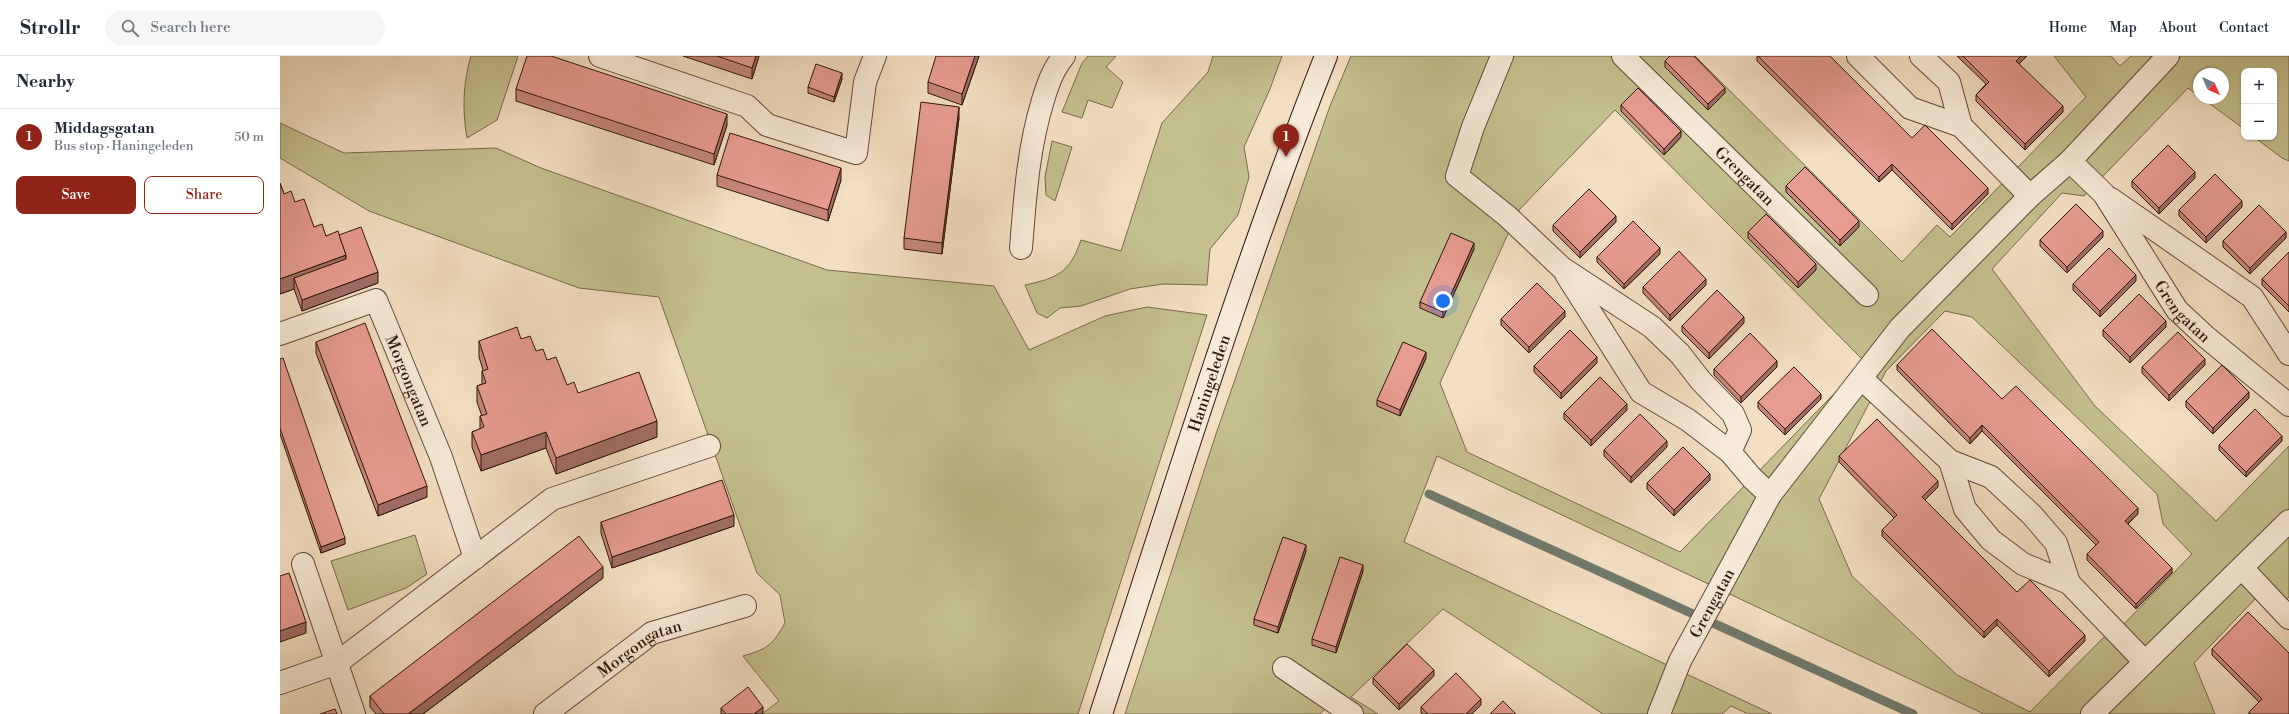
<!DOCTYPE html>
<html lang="en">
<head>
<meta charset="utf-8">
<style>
  body { margin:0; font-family:"Libre Bodoni",serif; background:#f6f6f7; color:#1f2937 }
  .controls { position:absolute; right:12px; top:12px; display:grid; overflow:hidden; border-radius:8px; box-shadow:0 1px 3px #0004 }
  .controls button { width:36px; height:36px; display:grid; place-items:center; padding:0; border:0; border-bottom:1px solid #e0e1e3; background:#fff; color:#1f2937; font:20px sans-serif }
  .compass { position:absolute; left:1913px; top:12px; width:36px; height:36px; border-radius:50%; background:#fff; box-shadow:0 1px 3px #0004; rotate:135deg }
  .you { position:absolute; left:1163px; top:245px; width:14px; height:14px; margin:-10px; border:3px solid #fff; border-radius:50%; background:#1a73e8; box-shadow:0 0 0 6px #1a73e833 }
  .badge { display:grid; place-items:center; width:26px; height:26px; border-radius:50%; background:#8f2418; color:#fff; font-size:13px; font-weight:700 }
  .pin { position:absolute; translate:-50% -33px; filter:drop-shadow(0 1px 2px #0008) }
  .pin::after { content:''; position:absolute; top:21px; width:14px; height:12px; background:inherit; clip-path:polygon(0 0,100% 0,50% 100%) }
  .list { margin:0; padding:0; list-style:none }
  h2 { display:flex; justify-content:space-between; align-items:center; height:52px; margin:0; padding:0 16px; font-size:17px }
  h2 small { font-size:13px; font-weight:400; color:#747a83 }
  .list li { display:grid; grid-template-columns:26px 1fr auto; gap:12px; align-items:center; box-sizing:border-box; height:56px; padding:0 16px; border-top:1px solid #e0e1e3 }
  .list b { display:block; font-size:15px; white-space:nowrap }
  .list p { margin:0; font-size:13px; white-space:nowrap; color:#747a83 }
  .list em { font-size:13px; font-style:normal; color:#747a83 }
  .actions { display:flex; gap:8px; padding:12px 16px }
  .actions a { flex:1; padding:9px 0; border:1px solid #8f2418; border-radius:8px; text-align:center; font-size:14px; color:#8f2418 }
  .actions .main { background:#8f2418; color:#fff }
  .icon { flex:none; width:22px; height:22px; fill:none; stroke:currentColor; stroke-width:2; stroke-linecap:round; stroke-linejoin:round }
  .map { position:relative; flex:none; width:2009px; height:658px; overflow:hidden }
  header { display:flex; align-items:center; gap:24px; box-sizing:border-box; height:56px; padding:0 20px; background:#fff; border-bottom:1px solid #e0e1e3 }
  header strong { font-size:19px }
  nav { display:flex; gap:22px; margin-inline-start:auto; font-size:14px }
  .search { width:280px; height:36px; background:#f6f6f7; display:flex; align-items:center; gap:10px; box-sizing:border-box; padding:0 14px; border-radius:22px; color:#747a83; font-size:15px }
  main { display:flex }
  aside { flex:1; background:#fff }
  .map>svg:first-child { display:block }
</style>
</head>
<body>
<header>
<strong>Strollr</strong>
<div class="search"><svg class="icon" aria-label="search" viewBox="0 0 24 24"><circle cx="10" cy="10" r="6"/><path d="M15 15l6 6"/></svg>Search here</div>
<nav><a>Home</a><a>Map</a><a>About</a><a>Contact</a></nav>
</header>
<main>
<aside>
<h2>Nearby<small></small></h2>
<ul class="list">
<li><span class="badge">1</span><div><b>Middagsgatan</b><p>Bus stop · Haningeleden</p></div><em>50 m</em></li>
</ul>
<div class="actions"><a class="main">Save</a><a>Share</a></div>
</aside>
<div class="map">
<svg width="2009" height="658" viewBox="0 0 2009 658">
  <rect width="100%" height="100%" fill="#f3dfc3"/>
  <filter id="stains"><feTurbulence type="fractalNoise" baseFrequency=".005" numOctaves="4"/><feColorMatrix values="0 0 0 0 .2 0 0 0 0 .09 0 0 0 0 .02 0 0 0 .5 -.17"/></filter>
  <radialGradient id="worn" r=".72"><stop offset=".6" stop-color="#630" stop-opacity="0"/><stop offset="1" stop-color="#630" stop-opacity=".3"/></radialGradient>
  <g fill="#c3bf8e" stroke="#796a4c" fill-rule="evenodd">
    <path d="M191 0H238L217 64 187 82C182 54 183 27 191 0Z"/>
    <path d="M808 0H836L826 11 843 26 832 52 808 44 802 62 782 56 802 7Z"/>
    <path d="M933 0H1002L990 33 964 91 969 121 958 159 930 193 927 229 883 228 850 233 801 250 780 252 767 262 757 257 745 229C777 222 790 217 801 184L841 195 882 67 928 16Z"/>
    <path d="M1071 0H1415L1622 206 1657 169 1670 181 1806 41 1774 0H1831L1840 10 1851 0H2009V105L2002 102 1974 81H1994V15H1964V73L1922 42H1943V18H1919V40L1908 32 1804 140 1782 137 1712 213 1815 350 1936 465 2009 390V541L1994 557 1977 541 1914 607 1935 658H1704L1157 400 1124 486 1492 658H1468L1451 650 1442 658H1323L1163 553 1071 641 1098 658H1058L1049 649 1040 658H845L936 378 1050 50ZM1335 54 1585 306 1400 496 1187 396 1160 327 1239 154ZM1665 255 1692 261 1877 438 1883 468 1912 498 1842 570 1823 582 1750 656 1677 619 1572 520 1539 443 1606 315Z"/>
    <path d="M0 67 64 97 216 92 261 112 547 214 714 230 749 294 825 260 867 251 927 259 798 658H482L499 645 463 600C487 593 492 590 505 567L500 539 477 517 379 241 299 232 89 155 0 102Z"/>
    <path d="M772 85 792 91 775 145 766 139 765 121Z"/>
    <path d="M135 479 147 518 126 532 68 554 51 505Z"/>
  </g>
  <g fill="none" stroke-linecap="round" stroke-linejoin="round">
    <path stroke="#717a6c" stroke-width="9" d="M1149 438 1633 658"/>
    <g stroke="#604839" stroke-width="24">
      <g id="minor">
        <path d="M320 0 467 50 487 69 576 97 585 26 595 0"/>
        <path d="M1222 0 1193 71 1177 120 1227 160 1282 212 1372 271 1400 298 1421 325 1453 358 1460 374 1450 396 1472 422 1490 439"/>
        <path id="s1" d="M1343 0 1587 239"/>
        <path d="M1578 0 1630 52 1681 70"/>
        <path d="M1641 0 1669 26 1681 70 1750 140"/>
        <path id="s2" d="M1790 105 1824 138 1897 254 1926 281 2009 349"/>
        <path d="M1831 143 1972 241 2009 298"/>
        <path d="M741 192C745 142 748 93 763 44 768 28 773 13 784 0"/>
        <path d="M1286 218 1361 336 1408 364 1450 396"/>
        <path id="s3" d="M0 278 96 244 161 401 195 502"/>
        <path d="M1582 323 1670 405 1711 421 1752 459 1776 487 1789 527 1864 605"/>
        <path d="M1670 405 1685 453 1711 484 1743 508 1789 527"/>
        <path d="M23 508 74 658"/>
        <path d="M1962 512 2009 562"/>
        <path d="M1004 612 1072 658"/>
        <path d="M0 627 57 607 272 443 429 390"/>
        <path id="s4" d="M265 658 372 577 465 550"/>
        <path id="s5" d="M1379 658 1400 605 1490 439 1620 272 1750 140 1790 105 1888 0"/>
        <path d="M1812 658 2009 465"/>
      </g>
    </g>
    <g stroke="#2f160b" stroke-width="24">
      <g id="secondary">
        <path id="s6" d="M821 658C893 438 961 215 1046 0"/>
      </g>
    </g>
    <use href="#minor" stroke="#f7ead8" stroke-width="22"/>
    <use href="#secondary" stroke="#f7ead8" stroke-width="22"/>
  </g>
  <g fill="#c7867d" stroke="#2f160b">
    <path d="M403 0H479L472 23Z"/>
    <path d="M699 0 682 49 648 37V26Z"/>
    <path d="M1477 0H1550L1632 82 1708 138 1672 174 1612 114 1599 126 1477 5Z"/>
    <path d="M1677 0H1747L1739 8 1783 56 1745 94 1696 45V39L1706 28Z"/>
    <path d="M1385 5 1445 37 1428 54 1385 11Z"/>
    <path d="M562 23 554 46 528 37V31Z"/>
    <path d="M236 33 447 69 434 109 236 45Z"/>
    <path d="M1341 49 1401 81 1384 99 1341 55Z"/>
    <path d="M679 62 662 198 624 193V182Z"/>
    <path d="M437 119 561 124 548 165 437 130Z"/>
    <path d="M1915 122 1879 158 1852 131V125Z"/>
    <path d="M0 127 4 138 15 146 34 171 46 180 59 179 98 227 22 255 14 233 0 238Z"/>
    <path d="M1506 130 1579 171 1560 190 1506 136Z"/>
    <path d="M1962 151 1926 187 1899 160V154Z"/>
    <path d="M1336 166 1300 202 1273 175V169Z"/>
    <path d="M1468 176 1536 214 1518 232 1468 182Z"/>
    <path d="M1823 181 1787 217 1760 190V184Z"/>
    <path d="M2006 182 1970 218 1943 191V185Z"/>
    <path d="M1194 193 1163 262 1140 252V246Z"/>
    <path d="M2009 196V256L1982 229V223Z"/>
    <path d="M1380 198 1344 233 1317 206V201Z"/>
    <path d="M1856 225 1820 261 1793 234V228Z"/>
    <path d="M1426 229 1390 265 1363 237V231Z"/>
    <path d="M1285 261 1249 297 1221 269V263Z"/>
    <path d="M1464 267 1429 303 1402 276V270Z"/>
    <path d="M1886 271 1850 307 1823 280V274Z"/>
    <path d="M241 283 267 304 287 329 298 337 377 381 276 418 266 392 201 415 192 391V376L200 373V360H202L197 346V330L202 328V315L203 314 199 301V285Z"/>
    <path d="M36 286 147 441 98 460 36 297Z"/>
    <path d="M1146 302 1120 360 1097 350V344Z"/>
    <path d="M0 303 65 488 41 497 0 378Z"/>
    <path d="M1317 307 1281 343 1254 316V310Z"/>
    <path d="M1617 309 1722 343 1858 458 1848 468 1892 517 1856 553 1807 504V498L1816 489 1702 375 1690 388 1617 314Z"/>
    <path d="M1925 309 1889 345 1862 317V311Z"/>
    <path d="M1497 311 1461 347 1434 319V313Z"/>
    <path d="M1969 342 1933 378 1906 351V345Z"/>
    <path d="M1541 343 1505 379 1478 352V346Z"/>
    <path d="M1347 354 1311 390 1284 363V357Z"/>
    <path d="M2002 385 1966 421 1939 394V389Z"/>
    <path d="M1387 391 1351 427 1324 400V394Z"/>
    <path d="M1559 400 1658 431 1645 444 1737 536 1805 585 1769 621 1717 569 1704 582 1602 480V474L1614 462 1559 406Z"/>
    <path d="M1430 424 1394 460 1367 433V427Z"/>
    <path d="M321 466 454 470 332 512 321 477Z"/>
    <path d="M1026 495 998 577 974 569V563Z"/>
    <path d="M1083 515 1056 597 1032 589V583Z"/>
    <path d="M323 522 143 658H96L90 651V640Z"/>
    <path d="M1932 593 2009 658H1969V656L1979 646 1932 599Z"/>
    <path d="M1154 620 1119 654 1093 628V622Z"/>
    <path d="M1201 649 1192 658H1143L1141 657V651Z"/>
    <path d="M441 652 483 657 482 658H441Z"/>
  </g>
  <g fill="#a26d66" stroke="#2f160b">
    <path d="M476 0H479L472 23V12Z"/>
    <path d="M695 0H699L682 49V38Z"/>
    <path d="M1741 0H1747L1736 11V5Z"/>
    <path d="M562 17V23L554 46V41Z"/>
    <path d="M1445 32V37L1428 54V48Z"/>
    <path d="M1783 50V56L1745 94V88Z"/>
    <path d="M679 51V62L662 198V187Z"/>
    <path d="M447 58V69L434 109V98Z"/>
    <path d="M1401 75V81L1384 99V93Z"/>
    <path d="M1612 108V114L1599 126V121Z"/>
    <path d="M561 112V124L548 165V154Z"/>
    <path d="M1915 116V122L1879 158V152Z"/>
    <path d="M1708 132V138L1672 174V168Z"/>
    <path d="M1962 145V151L1926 187V181Z"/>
    <path d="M1336 160V166L1300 202V196Z"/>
    <path d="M1579 165V171L1560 190V184Z"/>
    <path d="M1823 175V181L1787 217V211Z"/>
    <path d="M2006 176V182L1970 218V212Z"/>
    <path d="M1194 187V193L1163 262V256Z"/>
    <path d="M1380 192V198L1344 233V228Z"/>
    <path d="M66 199V214L14 222V233L0 238V223Z"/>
    <path d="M1536 208V214L1518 232V226Z"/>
    <path d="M98 216V227L22 255V244Z"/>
    <path d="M1856 219V225L1820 261V255Z"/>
    <path d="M1426 223V229L1390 265V259Z"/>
    <path d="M1285 255V261L1249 297V291Z"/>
    <path d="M1464 261V267L1429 303V297Z"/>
    <path d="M1886 265V271L1850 307V301Z"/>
    <path d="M1146 296V302L1120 360V354Z"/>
    <path d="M1317 301V307L1281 343V337Z"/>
    <path d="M1925 303V309L1889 345V339Z"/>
    <path d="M1497 305V311L1461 347V341Z"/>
    <path d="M1969 336V342L1933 378V372Z"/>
    <path d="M1541 338V343L1505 379V373Z"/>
    <path d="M1347 348V354L1311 390V384Z"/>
    <path d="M377 365V381L276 418V402Z"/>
    <path d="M1702 369V375L1690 388V382Z"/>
    <path d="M266 376V392L201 415V399Z"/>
    <path d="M2002 380V385L1966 421V416Z"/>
    <path d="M1387 385V391L1351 427V421Z"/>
    <path d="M1430 418V424L1394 460V454Z"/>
    <path d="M1658 425V431L1642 447V441Z"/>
    <path d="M147 430V441L98 460V449Z"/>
    <path d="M1858 452V458L1845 470V465Z"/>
    <path d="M454 459V470L332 512V501Z"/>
    <path d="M65 482V488L41 497V491Z"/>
    <path d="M1026 489V495L998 577V571Z"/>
    <path d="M1083 509V515L1056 597V591Z"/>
    <path d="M323 511V522L143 658H128Z"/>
    <path d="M1892 512V517L1856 553V548Z"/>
    <path d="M1717 563V569L1704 582V576Z"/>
    <path d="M26 566V577L0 586V575Z"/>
    <path d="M1805 579V585L1769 621V615Z"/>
    <path d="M1154 614V620L1119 654V648Z"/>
    <path d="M1201 643V649L1192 658H1186Z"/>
    <path d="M483 651V657L482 658H474Z"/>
  </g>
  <g fill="#e79c91" stroke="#2f160b">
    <path d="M247 0H271L447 58 434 98 236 33Z"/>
    <path d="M437 0H476L472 12Z"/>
    <path d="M656 0H695L682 38 648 26Z"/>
    <path d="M1390 0H1414L1445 32 1428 48 1385 5Z"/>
    <path d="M1478 0H1550L1632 82 1645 69 1708 132 1672 168 1612 108 1599 121Z"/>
    <path d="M1683 0H1741L1736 5 1783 50 1745 88 1696 39 1709 26Z"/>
    <path d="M536 8 562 17 554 41 528 31Z"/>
    <path d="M1358 32 1401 75 1384 93 1341 49Z"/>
    <path d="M641 46 679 51 662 187 624 182Z"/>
    <path d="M450 77 561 112 548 154 437 119Z"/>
    <path d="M1888 89 1915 116 1879 152 1852 125Z"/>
    <path d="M1525 111 1579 165 1560 184 1506 130Z"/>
    <path d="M1935 118 1962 145 1926 181 1899 154Z"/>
    <path d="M0 127 4 138 11 135 15 146 24 143 34 171 42 168 46 180 58 175 66 199 0 223Z"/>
    <path d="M1309 133 1336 160 1300 196 1273 169Z"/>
    <path d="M1796 148 1823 175 1787 211 1760 184Z"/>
    <path d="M1979 149 2006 176 1970 212 1943 185Z"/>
    <path d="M1486 158 1536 208 1518 226 1468 176Z"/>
    <path d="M1353 165 1380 192 1344 228 1317 201Z"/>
    <path d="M81 171 98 216 22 244 14 222 66 203V199L59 179Z"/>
    <path d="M1171 177 1194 187 1163 256 1140 246Z"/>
    <path d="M1829 192 1856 219 1820 255 1793 228Z"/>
    <path d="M1399 195 1426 223 1390 259 1363 231Z"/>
    <path d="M2009 196V250L1982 223Z"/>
    <path d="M1257 227 1285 255 1249 291 1221 263Z"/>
    <path d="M1437 234 1464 261 1429 297 1402 270Z"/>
    <path d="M1859 238 1886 265 1850 301 1823 274Z"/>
    <path d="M85 267 147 430 98 449 36 286Z"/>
    <path d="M237 271 241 283 250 280 256 295 263 293 267 304 276 301 287 329 294 326 298 337 359 316 377 365 276 402 266 376 201 399 192 376 204 371 200 360 207 358 197 330 206 327 202 315 208 313 199 285Z"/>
    <path d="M1652 273 1722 343 1736 330 1858 452 1845 465 1892 512 1856 548 1807 498 1819 486 1702 369 1690 382 1617 309Z"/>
    <path d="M1290 274 1317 301 1281 337 1254 310Z"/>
    <path d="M1898 276 1925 303 1889 339 1862 311Z"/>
    <path d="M1470 277 1497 305 1461 341 1434 313Z"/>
    <path d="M1123 286 1146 296 1120 354 1097 344Z"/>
    <path d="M3 302 65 482 41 491 0 372V303Z"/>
    <path d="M1942 309 1969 336 1933 372 1906 345Z"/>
    <path d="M1514 311 1541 338 1505 373 1478 346Z"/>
    <path d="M1320 321 1347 348 1311 384 1284 357Z"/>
    <path d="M1975 353 2002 380 1966 416 1939 389Z"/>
    <path d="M1360 358 1387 385 1351 421 1324 394Z"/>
    <path d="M1597 363 1658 425 1642 441 1737 536 1750 524 1805 579 1769 615 1717 563 1704 576 1602 474 1617 459 1559 400Z"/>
    <path d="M1403 391 1430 418 1394 454 1367 427Z"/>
    <path d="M442 424 454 459 332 501 321 466Z"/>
    <path d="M299 480 323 511 128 658H104L90 640Z"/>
    <path d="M1003 481 1026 489 998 571 974 563Z"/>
    <path d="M1060 501 1083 509 1056 591 1032 583Z"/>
    <path d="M9 517 26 566 0 575V520Z"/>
    <path d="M1968 556 2009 597V658H1971L1969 656 1982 643 1932 593Z"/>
    <path d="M1127 588 1154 614 1119 648 1093 622Z"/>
    <path d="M1176 617 1201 643 1186 658H1148L1141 651Z"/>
    <path d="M468 631 483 651 474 658H446L441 652Z"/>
    <path d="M1223 645 1236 658H1210Z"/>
    <path d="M55 653 57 658H40Z"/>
  </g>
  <g text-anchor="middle" stroke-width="3" stroke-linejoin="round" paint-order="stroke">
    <g font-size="16" fill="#2f160b" stroke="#f7ead8">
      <text dy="6" stroke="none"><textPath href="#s1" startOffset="171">Grengatan</textPath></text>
      <text dy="6" stroke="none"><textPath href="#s2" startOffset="189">Grengatan</textPath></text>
      <text dy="6" stroke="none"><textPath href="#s3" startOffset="189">Morgongatan</textPath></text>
      <text dy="6" stroke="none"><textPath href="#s6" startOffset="348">Haningeleden</textPath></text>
      <text dy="6" stroke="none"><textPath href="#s5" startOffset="123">Grengatan</textPath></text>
      <text dy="6" stroke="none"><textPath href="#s4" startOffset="116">Morgongatan</textPath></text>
    </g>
  </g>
  <rect width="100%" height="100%" filter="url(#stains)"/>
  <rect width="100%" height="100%" fill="url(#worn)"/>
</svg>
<div class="controls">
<button>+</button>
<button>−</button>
</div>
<svg class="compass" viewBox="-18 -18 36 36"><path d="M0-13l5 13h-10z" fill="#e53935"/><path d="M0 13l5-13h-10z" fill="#747a83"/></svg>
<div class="you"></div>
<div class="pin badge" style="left:1006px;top:101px">1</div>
</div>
</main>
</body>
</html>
